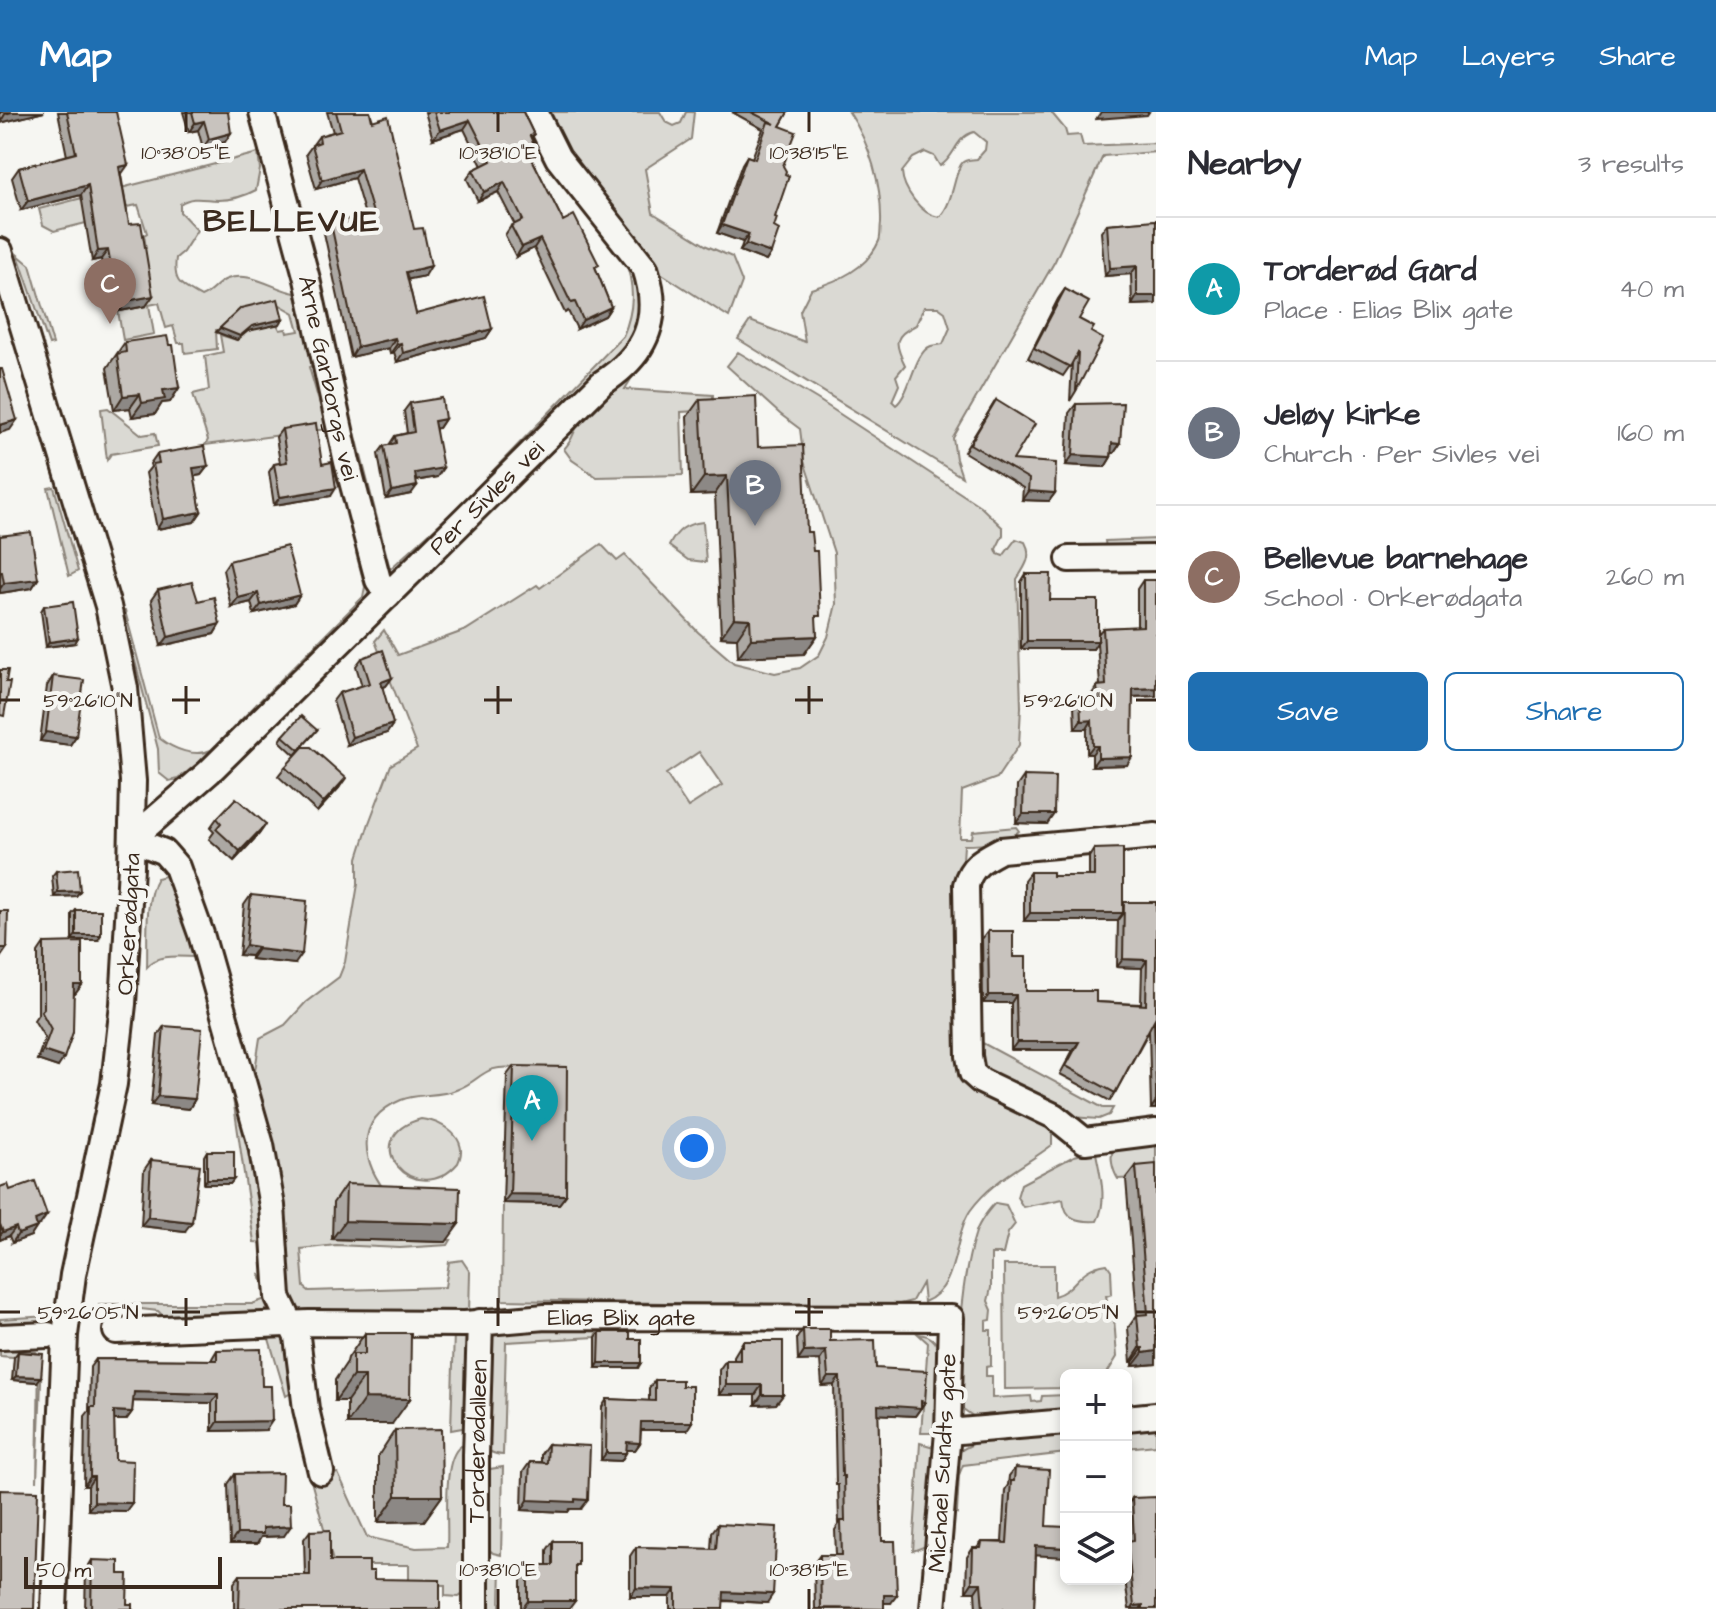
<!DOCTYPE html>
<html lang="en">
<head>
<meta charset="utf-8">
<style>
  body { margin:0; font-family:"Architects Daughter",sans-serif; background:#f7f7f7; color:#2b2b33 }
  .controls { position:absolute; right:24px; bottom:24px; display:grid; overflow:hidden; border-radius:12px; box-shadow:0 4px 12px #0003 }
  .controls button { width:72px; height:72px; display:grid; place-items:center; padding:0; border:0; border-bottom:2px solid #e1e1e2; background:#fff; color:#2b2b33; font:40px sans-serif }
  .scale { position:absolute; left:24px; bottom:20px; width:198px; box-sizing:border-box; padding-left:8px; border:4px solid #3b2a1e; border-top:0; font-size:22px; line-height:28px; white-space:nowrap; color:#3b2a1e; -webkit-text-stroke:6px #f6f6f2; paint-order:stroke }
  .you { position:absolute; left:694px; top:1036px; width:28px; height:28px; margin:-20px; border:6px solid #fff; border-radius:50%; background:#1a73e8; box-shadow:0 0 0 12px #1a73e833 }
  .badge { display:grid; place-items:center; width:52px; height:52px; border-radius:50%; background:#1f6fb2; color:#fff; font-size:26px; font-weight:700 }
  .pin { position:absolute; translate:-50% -66px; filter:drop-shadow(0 2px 4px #0008) }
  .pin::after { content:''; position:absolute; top:42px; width:28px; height:24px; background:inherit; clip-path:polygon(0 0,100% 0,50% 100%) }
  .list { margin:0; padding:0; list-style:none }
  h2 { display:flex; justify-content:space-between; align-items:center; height:104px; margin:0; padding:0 32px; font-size:34px }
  h2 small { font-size:26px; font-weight:400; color:#7c7c81 }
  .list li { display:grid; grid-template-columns:52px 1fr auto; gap:24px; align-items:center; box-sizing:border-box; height:144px; padding:0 32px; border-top:2px solid #e1e1e2 }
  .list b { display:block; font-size:30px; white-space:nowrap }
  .list p { margin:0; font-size:26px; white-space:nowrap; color:#7c7c81 }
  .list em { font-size:26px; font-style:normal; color:#7c7c81 }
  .actions { display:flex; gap:16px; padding:24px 32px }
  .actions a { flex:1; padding:18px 0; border:2px solid #1f6fb2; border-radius:12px; text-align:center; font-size:28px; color:#1f6fb2 }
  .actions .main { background:#1f6fb2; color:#fff }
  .icon { flex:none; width:44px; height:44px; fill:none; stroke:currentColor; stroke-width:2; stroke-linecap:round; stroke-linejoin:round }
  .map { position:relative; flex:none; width:1156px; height:1497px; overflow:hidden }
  header { display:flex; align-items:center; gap:48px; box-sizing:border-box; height:112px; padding:0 40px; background:#1f6fb2; color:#fff }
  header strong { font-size:38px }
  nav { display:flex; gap:44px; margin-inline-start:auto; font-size:28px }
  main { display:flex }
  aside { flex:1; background:#fff }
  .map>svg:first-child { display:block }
</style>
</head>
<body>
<header>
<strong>Map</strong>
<nav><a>Map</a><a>Layers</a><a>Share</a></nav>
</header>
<main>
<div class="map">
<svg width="1156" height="1497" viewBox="0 0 1156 1497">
  <rect width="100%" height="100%" fill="#f6f6f2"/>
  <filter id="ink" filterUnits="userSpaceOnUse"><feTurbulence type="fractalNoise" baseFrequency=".0125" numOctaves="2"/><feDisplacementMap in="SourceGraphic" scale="16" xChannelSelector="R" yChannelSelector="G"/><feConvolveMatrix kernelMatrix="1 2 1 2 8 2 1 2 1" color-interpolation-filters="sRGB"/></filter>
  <g filter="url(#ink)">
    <g fill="#dad9d3" stroke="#8a8278" stroke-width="2" fill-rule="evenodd">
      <path d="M543 0H660L666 10 674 14 681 11 686 0H694L691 27 645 57 653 101 707 134 732 145 742 170 729 205 656 158 566 41Z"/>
      <path d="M849 0H1051L1065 17 1067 24 1080 23 1083 34 1156 31V40L1103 44 1055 149 953 326 956 347 962 365 738 227 750 209 805 230 800 199 811 177C838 169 867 157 879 129 881 124 880 117 881 111 882 73 870 32 849 0ZM974 20 986 30 985 38 977 47C973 48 969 47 965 49 954 53 955 91 939 105 921 103 903 77 902 60L913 46 925 40 934 44 940 54C955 46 955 25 974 20ZM924 195H938L945 200 950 216 943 232C939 233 935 233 931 234 914 240 911 281 896 293L892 289 899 273 896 264 905 253C894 231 893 224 916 213Z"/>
      <path d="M258 41 260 57 256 78C245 84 231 88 218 88 204 88 193 83 180 92V100L197 118 183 140 176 146C173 171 180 173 201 185 212 181 216 171 227 167 250 158 273 177 295 181L312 237 314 253 309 255 327 317 205 333 208 328 193 282 209 278 205 244 223 240 220 223 237 228 224 218H216L217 237 185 241 184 231H178L173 214 166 216 159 191 149 193 154 222 123 228 118 199 145 194 137 138 146 136 144 123 147 121 138 93 85 102 86 111 54 119 43 113 39 97ZM275 190 294 201 299 219 287 221 286 217 280 218 277 212 251 218Z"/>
      <path d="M18 143 30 153 53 232 49 233Z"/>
      <path d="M625 148 639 164 644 201 628 241 408 448 394 459H388L354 329 356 324 390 457 457 396 623 224C634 198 635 175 625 148Z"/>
      <path d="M738 240 817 287 980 394 1003 416V423L996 437 998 442 1003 444 1016 427 1025 430C1033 444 1025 455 1017 467L1021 595 1019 633 997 666 962 679 960 726H972L973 719 1016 715 1019 719C1004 732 983 733 964 733L960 794 961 951 1052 1013V1033C1023 1055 992 1068 970 1099 952 1127 960 1176 924 1190L922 1171 912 1189 887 1195 502 1188 503 1091 518 956C480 952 484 968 456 978 438 985 418 981 401 988 351 1009 363 1053 390 1085L333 1091V1127L451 1128 448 1133 400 1136 336 1133 301 1137 304 1175 309 1179 445 1175 449 1150 462 1148 470 1160 469 1201 305 1202 296 1199 289 1190 254 965 260 926 285 913 306 890 339 865 345 850 358 772V746L369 711 391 653 417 637 375 529 384 518 398 543 466 518 537 473 540 476 601 432 617 449 625 443 698 520 734 551 775 561 800 556 819 543 828 525 836 492 834 441 804 349 800 317 780 302 727 254ZM699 640 722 673 688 695 666 662Z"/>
      <path d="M634 262 625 277 713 283V298L681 300 683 363 597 365 572 348 564 337C574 327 572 321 580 310 592 290 613 273 634 262Z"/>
      <path d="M108 296 142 323 155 321 158 334 111 342 107 348 101 297Z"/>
      <path d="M54 375 78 459 69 464 48 376Z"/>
      <path d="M703 410 706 450 688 448 669 434C677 418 685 412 703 410Z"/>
      <path d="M1156 427V438L1106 436 1105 429Z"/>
      <path d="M356 441C367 454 373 475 365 490L217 636 178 667 169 669 159 661 158 637 122 500 125 499 159 626C173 637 195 646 211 638L363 485 365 475Z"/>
      <path d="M165 764 173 768 197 845C180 845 159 841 147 855 148 831 144 786 157 766Z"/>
      <path d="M977 928 1103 996H1113L1109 1003 1099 1007 1071 1005 1005 974 978 948Z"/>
      <path d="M225 952 232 958 249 1019 267 1131 254 1130 232 979Z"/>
      <path d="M421 1007C442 1009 470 1026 458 1051 415 1101 353 1025 421 1007Z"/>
      <path d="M1156 1031V1065L1118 1067C1113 1059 1108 1043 1115 1034Z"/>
      <path d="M1088 1041H1096C1100 1062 1108 1089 1097 1109 1078 1110 1065 1108 1063 1087L1023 1095 1017 1085 1021 1072 1074 1044Z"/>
      <path d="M995 1091 1006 1093 1015 1112 1008 1121 1003 1142H991V1176L988 1189 992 1198 991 1208 986 1209V1218H991V1254L986 1255V1264H992V1286L1031 1284 1032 1290 1041 1289 1042 1284 1066 1283V1302L977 1307 963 1297C952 1256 962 1164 975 1123 978 1111 987 1100 995 1091Z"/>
      <path d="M1107 1152 1111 1158 1112 1182 1106 1184 1108 1193H1113L1117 1245 1106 1263H1066V1276L1005 1277 1004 1153H1054V1184C1077 1178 1076 1156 1107 1152Z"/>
      <path d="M259 1161 272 1185 269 1196 258 1202 167 1208 158 1199 98 1192H252L263 1188 267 1183Z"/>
      <path d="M49 1204 47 1214 0 1215V1207Z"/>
      <path d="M534 1215 598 1217 596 1225 506 1230 503 1343C493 1342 490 1341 484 1332L490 1220Z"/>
      <path d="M267 1220H281L286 1225 294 1279 286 1284Z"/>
      <path d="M454 1220 469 1221V1311L462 1316 451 1318Z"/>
      <path d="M918 1222C925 1223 931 1224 935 1230 946 1249 937 1294 935 1316L932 1321H921L928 1231Z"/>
      <path d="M0 1237 36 1240 42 1245 37 1370 39 1247 0 1244Z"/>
      <path d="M1156 1313V1333L1126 1336V1315Z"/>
      <path d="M1066 1321V1341L963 1353 959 1363 957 1401 954 1399 956 1342C985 1319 1031 1324 1066 1321Z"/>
      <path d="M920 1331 934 1335 926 1434 913 1439Z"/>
      <path d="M461 1334 465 1335 464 1481 459 1485 445 1484V1473L409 1472V1453H334L310 1365 338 1361 367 1425 416 1436 447 1435C449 1412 441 1347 461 1334Z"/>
      <path d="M503 1355 501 1443 493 1441 485 1434 484 1364 490 1357Z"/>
      <path d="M501 1452 500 1497H485L491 1456Z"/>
    </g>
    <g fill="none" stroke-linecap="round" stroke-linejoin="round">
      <g stroke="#3b2a1e" stroke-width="30">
        <g id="minor">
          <path id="s1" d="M262 0 307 167 347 350 378 468 388 483"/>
          <path d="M0 139 108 494 125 576 133 669 131 755 123 892 114 972 73 1163 65 1223 54 1497"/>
          <path d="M1069 447 1156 446"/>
          <path d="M1156 724 1001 738C984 747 971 753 966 773L969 944 972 961 981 969 1054 1004 1085 1029 1156 1020"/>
          <path id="s2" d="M116 1219 309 1211 465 1212 545 1205 951 1206 948 1320 933 1497"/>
          <path d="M0 1225 48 1223"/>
          <path d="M1126 1306 1156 1303"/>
          <path d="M948 1320 1066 1310"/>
          <path id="s3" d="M321 1360 306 1297 297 1225 278 1185 272 1094 261 1033 201 822 177 755 164 740 132 727 209 660 602 271C646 243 662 206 645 156L558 46 535 0"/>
          <path id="s4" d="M476 1497V1343L480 1210"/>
        </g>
      </g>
      <use href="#minor" stroke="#f6f6f2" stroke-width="24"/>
    </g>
    <g fill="#aca8a3" stroke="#3b2a1e" stroke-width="2">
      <path d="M0 0H44L0 11Z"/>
      <path d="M58 0H116L121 63 129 112 146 194 120 199 116 175 106 176 101 147 92 149 81 83 21 98 12 66 19 56 67 44Z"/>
      <path d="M183 0H228L225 30 203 36 198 18 189 20Z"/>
      <path d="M327 0H370L425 164 408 167 416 202 492 217 486 226 397 250 394 240 390 242 389 236 351 245 324 121 331 112 365 103 354 66 316 77 306 42 319 24 333 20Z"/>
      <path d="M425 0H523L534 23 531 27 529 41 563 109 596 157 611 195 605 204 577 217 568 199 565 201 534 136 516 145 505 123 511 114 515 113 498 80 478 89 467 67 473 58 482 54 464 17 433 27Z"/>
      <path d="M732 0H788L780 14 783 54 775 105 771 141 766 149 740 139 743 130 717 121 742 52 747 44 752 46 763 17Z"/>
      <path d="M1156 108V192L1132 193 1131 162 1105 164 1101 120 1107 112Z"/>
      <path d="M1065 177 1079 207 1091 220 1076 279 1070 289 1072 251 1063 264 1028 246 1058 187Z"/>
      <path d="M125 230 169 233 179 276 170 290 162 291 155 302 132 305 130 296 114 298 107 256Z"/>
      <path d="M700 287 758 335 807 420 817 524 804 542 738 545 737 526 721 525 715 382 691 383 687 305Z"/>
      <path d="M996 288 1013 348 1055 381 1049 389 1022 388 1023 376 964 340Z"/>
      <path d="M410 291 445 307 439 316H436L437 365 416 369 411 382 386 387 378 342 384 334 389 333 395 324 407 321 404 299Z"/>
      <path d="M1076 292 1120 332 1114 341H1112L1111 345 1105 355 1066 353 1069 301Z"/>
      <path d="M282 317 322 352 331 384 274 393 269 360 274 352 280 351 276 325Z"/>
      <path d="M157 342 208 354 201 363 194 364 201 400 194 410 157 417 146 361 151 355 150 352Z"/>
      <path d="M0 424 38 467 32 476 0 481Z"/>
      <path d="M229 449 300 483 294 492 254 502 251 490 231 495 223 458Z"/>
      <path d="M1026 462 1050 488 1098 522 1103 516 1137 515V477L1143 468H1156V584L1133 585 1127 653 1092 654V642H1087V617H1075L1074 593 1080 585H1092V582L1097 574 1100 573 1097 531 1093 537H1021V470Z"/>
      <path d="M158 478 198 489 220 512 214 522 161 534 151 488Z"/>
      <path d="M44 494 75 531 46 535 41 499Z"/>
      <path d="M362 546 392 566 386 574 382 576 393 612 387 621 347 633 333 589 339 581 362 574 356 554Z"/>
      <path d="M53 564 76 624 70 633 40 629 47 574Z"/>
      <path d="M317 618 295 643 280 629 283 624Z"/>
      <path d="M285 655 339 676 317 700 278 664Z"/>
      <path d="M1024 664 1047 712 1016 711 1017 674Z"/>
      <path d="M217 706 266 712 259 722 234 749 209 727 214 720 210 716Z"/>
      <path d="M1094 737 1123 791 1156 790V997H1151L1149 919 1115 981 1110 989 1060 962 1073 938H1011V891H983L982 827 988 819 1013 845 1026 879 1096 890 1141 892 1142 856 1117 855 1118 808 1117 809H1024V768L1030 760 1052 764H1089V745Z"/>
      <path d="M56 759 80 779 76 784 54 785 52 764Z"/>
      <path d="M251 783 295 852 251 847V844L239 843 244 793Z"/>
      <path d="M76 798 98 828H72V802Z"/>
      <path d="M44 831 82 873 75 882H74L58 955 37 948 45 926 34 908 38 902V840Z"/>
      <path d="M164 914 195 987 189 997 151 993 158 923Z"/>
      <path d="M514 954 566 1083 559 1092 503 1091 507 963Z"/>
      <path d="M207 1039 234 1067 230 1072H204V1044Z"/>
      <path d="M151 1048 185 1119 141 1114 144 1058Z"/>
      <path d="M1136 1054 1156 1252 1133 1254V1250H1131L1128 1216 1137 1203 1126 1067Z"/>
      <path d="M346 1072 446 1130 332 1127 333 1091Z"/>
      <path d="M0 1075 10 1078 40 1113 37 1114 31 1124 12 1131 9 1124 0 1128Z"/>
      <path d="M803 1217 830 1229 876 1256 925 1290 915 1304 878 1302 882 1429 891 1491H884V1497H815L814 1451 820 1443H836L835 1418 839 1412 838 1373H836L834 1273 822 1274 820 1248 798 1249 797 1226Z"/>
      <path d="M600 1220 630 1227 638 1256H596V1225Z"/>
      <path d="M365 1221 392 1312H347V1289H335V1268L347 1250 348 1246Z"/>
      <path d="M743 1229 783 1283 776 1292 755 1293V1283H719V1258L726 1248H734V1244Z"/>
      <path d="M217 1238 262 1274 266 1318 212 1319V1291L133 1289 132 1300 126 1308H114L115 1348 126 1399 88 1398V1374H84L85 1304 89 1299 90 1255 96 1247 211 1248Z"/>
      <path d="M18 1240 37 1270 12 1268 14 1245Z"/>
      <path d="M655 1268 687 1318H641L640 1331 635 1338H626V1341L621 1349 601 1348 602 1295 607 1287 649 1289V1276Z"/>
      <path d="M395 1318 442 1384 424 1409 378 1410V1344Z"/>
      <path d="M548 1332 581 1397H570L568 1400 522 1398 523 1360 530 1350H541V1342Z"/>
      <path d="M1015 1356 1036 1443 1034 1497H976L975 1480H966L967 1445 973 1436H977L982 1430H1002L1005 1378 1008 1373 1009 1364Z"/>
      <path d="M235 1362 281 1392 284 1424 261 1425 257 1432H230L228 1372Z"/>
      <path d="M1132 1386 1156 1497H1129L1125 1467 1126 1431 1129 1429 1127 1394Z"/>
      <path d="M718 1412 767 1491 723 1489V1497H670V1485H630V1444L636 1435 711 1437 712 1420Z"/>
      <path d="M310 1419 330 1449 369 1459 374 1467 440 1497H234V1471L240 1463H305L304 1427Z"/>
      <path d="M553 1429 569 1497H521V1463L528 1453H547V1438Z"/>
      <path d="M92 1448 119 1462 127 1492 132 1497H85L86 1458Z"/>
    </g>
    <g fill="#8c8885" stroke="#3b2a1e" stroke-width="2">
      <path d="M12 0H44L0 11 5 2Z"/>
      <path d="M1101 0H1149L1147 3 1096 7Z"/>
      <path d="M470 8 464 17 433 27 440 18Z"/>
      <path d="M204 9 198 18 189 20 195 11Z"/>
      <path d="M231 21 225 30 203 36 209 27Z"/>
      <path d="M128 53 121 63 119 55Z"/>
      <path d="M360 57 354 66 316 77 322 68Z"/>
      <path d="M504 70 498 80 478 89 484 80Z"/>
      <path d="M88 73 81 83 21 98 28 89Z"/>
      <path d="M722 113 749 122 743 130 717 121Z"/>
      <path d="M540 127 534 136 516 145 522 135Z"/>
      <path d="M746 132 771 141 766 149 740 139Z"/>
      <path d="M108 138 101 147 92 149 98 139Z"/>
      <path d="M431 154 425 164 400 169 406 160Z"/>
      <path d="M1137 154 1131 162 1105 164 1110 156Z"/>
      <path d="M122 165 116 175 106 176 113 166Z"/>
      <path d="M153 184 146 194 120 199 126 189Z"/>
      <path d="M1137 184H1156V192L1132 193Z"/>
      <path d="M611 195 605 204 577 217 583 208Z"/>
      <path d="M283 207 280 212 248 219 237 228 216 220 220 216 252 214Z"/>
      <path d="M492 217 486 226 397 250 403 241Z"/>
      <path d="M395 226 389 236 351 245 357 235Z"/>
      <path d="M401 231 394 240 390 242 397 232Z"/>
      <path d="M179 276 170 290 162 291 155 302 132 305 142 291 163 278Z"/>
      <path d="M140 282 130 296 114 298 123 284Z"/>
      <path d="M445 307 439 316 428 317 434 309Z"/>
      <path d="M17 308 10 318 0 321V313Z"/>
      <path d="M1112 331 1120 332 1114 341H1105Z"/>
      <path d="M1073 343 1111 345 1105 355 1066 353Z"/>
      <path d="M208 354 201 363 186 366 193 356Z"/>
      <path d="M443 356 437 365 409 370 415 361Z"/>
      <path d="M727 364 715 382 691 383 704 365Z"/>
      <path d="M417 374 411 382 386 387 392 379Z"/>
      <path d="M336 376 331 384 274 393 280 385Z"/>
      <path d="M1028 379 1055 381 1049 389 1022 388Z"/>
      <path d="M201 400 194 410 157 417 163 407Z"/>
      <path d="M38 467 32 476 0 481V477L4 471Z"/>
      <path d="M258 481 251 490 231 495 238 486Z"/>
      <path d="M300 483 294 492 254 502 261 493Z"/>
      <path d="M734 506 750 507 737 526 721 525Z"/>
      <path d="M220 512 214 522 161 534 168 525Z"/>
      <path d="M817 524 804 542 738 545 751 527Z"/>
      <path d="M78 526 75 531 46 535 49 530Z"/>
      <path d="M1027 529H1098L1093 537H1021Z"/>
      <path d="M392 566 386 574 375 578 381 570Z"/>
      <path d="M1156 576V584L1127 585 1133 577Z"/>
      <path d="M1092 608 1087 617H1075L1081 609Z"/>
      <path d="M393 612 387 621 347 633 352 625Z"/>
      <path d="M46 620 76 624 70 633 40 629Z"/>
      <path d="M1093 634H1098L1092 642H1087Z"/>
      <path d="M1132 645 1127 653 1092 654 1098 646Z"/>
      <path d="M346 666 339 676 317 700 323 691Z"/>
      <path d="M1023 702H1054L1047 712 1016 711Z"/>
      <path d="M266 712 259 722 234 749 240 739Z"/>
      <path d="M80 779 76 784 54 785 58 780Z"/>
      <path d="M1030 801H1123L1117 809H1024Z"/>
      <path d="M76 823H101L98 828H72Z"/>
      <path d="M246 833 258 835 251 844 239 843Z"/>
      <path d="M0 836H7L0 846Z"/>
      <path d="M258 837 302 842 295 852 251 847Z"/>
      <path d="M1123 847 1147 848 1142 856 1117 855Z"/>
      <path d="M74 873H82L75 882H68Z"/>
      <path d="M989 883H1016L1011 891H983Z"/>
      <path d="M1017 930H1079L1073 938H1011Z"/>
      <path d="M43 939 64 946 58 955 37 948Z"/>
      <path d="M158 984 195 987 189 997 151 993Z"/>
      <path d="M1156 989V997H1151Z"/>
      <path d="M207 1067H234L230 1072H204Z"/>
      <path d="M510 1082 566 1083 559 1092 503 1091Z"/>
      <path d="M47 1103 40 1113 28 1117 35 1108Z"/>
      <path d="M148 1105 192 1110 185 1119 141 1114Z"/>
      <path d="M345 1109 459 1112 446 1130 332 1127Z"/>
      <path d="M16 1115 9 1124 0 1128V1123L3 1120Z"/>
      <path d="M37 1115 31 1124 12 1131 18 1122Z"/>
      <path d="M1140 1236H1143L1133 1250H1131Z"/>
      <path d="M826 1239 820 1248 798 1249 804 1240Z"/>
      <path d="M1156 1239V1252L1133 1254 1143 1241Z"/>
      <path d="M599 1251H641L638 1256H596Z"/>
      <path d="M16 1264 41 1265 37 1270 12 1268Z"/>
      <path d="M353 1264H365L347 1289H335Z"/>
      <path d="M828 1265H840L834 1273 822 1274Z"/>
      <path d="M726 1273H762L755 1283H719Z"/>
      <path d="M134 1280 218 1282 212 1291 128 1289Z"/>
      <path d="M762 1283H783L776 1292 755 1293Z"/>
      <path d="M365 1286 410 1287 392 1312H347Z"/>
      <path d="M921 1289 925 1290 915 1304 872 1302 878 1293Z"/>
      <path d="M114 1299 132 1300 126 1308H107Z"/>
      <path d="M272 1309 266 1318 212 1319 218 1310Z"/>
      <path d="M641 1310H692L687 1318H636Z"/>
      <path d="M627 1330 640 1331 635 1338H621Z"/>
      <path d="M606 1341H626L621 1349 601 1348Z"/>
      <path d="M90 1365H94L88 1374H84Z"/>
      <path d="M396 1384H442L424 1409 378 1410Z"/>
      <path d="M575 1387 588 1388 581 1397H570L568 1400 522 1398 528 1388Z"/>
      <path d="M94 1390 132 1391 126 1399 88 1398Z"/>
      <path d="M291 1414 284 1424 261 1425 257 1432H230L237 1422 263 1416Z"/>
      <path d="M1036 1434 1066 1436V1445L1030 1443Z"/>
      <path d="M972 1471H981L975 1480H966Z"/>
      <path d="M636 1476 676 1477 670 1485H630Z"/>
      <path d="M724 1480 773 1482 767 1491 718 1488Z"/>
      <path d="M884 1483H897L891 1491H878Z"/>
      <path d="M528 1489H575L569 1497H522Z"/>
      <path d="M1143 1493 1140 1497H1132L1134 1494Z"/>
    </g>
    <g fill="#c8c3be" stroke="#3b2a1e" stroke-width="2">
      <path d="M67 0H116L128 53 119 55 129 112 141 111 153 184 126 189 122 165 113 166 108 138 98 139 88 73 28 89 19 56 76 41Z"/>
      <path d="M192 0H228L231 21 209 27 204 9 195 11Z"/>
      <path d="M336 0H370L372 9 388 4 414 117 423 116 431 154 406 160 416 202 484 184 492 217 403 241 401 231 397 232 395 226 357 235 331 112 373 101 360 57 322 68 312 33 320 30 319 24 341 18Z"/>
      <path d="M434 0H523L534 23 530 24 534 33 527 37 563 109 574 103 599 153 595 155 611 195 583 208 575 190 571 191 540 127 522 135 511 114 523 108 504 70 484 80 473 58 491 49 470 8 440 18Z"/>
      <path d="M751 0H788L780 14 796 20 783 54 786 59 785 62 789 64 775 105 777 106 774 115 779 118 771 141 746 132 749 122 722 113 747 44 755 47 768 10 775 12Z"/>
      <path d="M1156 108V184H1137V154L1110 156 1107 112Z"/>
      <path d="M1065 177 1089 190 1079 207 1094 215 1091 220 1103 227 1076 279 1078 240 1070 255 1034 236Z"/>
      <path d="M278 187 283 207 252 214 240 224 220 216 241 196Z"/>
      <path d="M167 224 169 233H173L179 276 163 278 165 287 142 291 140 282 123 284 117 242 126 240 125 230Z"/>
      <path d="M0 257H2L17 308 0 313Z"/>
      <path d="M756 284 758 335 803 333 807 420H811L813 439H817L820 504H816L817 524 751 527 750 507 734 506 727 364 704 365 700 287Z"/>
      <path d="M442 286 445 307 434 309 443 356 415 361 417 374 392 379 384 334 396 331 395 324 414 320 410 291Z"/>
      <path d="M996 288 1035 312 1013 348 1056 351 1055 381 1028 379 1029 367 970 332Z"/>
      <path d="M1123 291 1120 332 1112 331 1111 345 1073 343 1076 292Z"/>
      <path d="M316 312 322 352 332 350 336 376 280 385 274 352 287 350 282 317Z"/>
      <path d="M204 334 208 354 193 356 201 400 163 407 153 352 159 351 157 342Z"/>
      <path d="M31 420 38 467 4 471 2 460H0V424Z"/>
      <path d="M287 434 300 483 261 493 258 481 238 486 229 449Z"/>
      <path d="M1026 462H1051L1050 488H1098V529H1027Z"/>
      <path d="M1143 468H1156V576L1133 577 1132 645 1098 646V634H1093L1092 608 1081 609 1080 585 1098 584 1097 574 1106 573 1103 516 1143 514Z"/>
      <path d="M192 470 198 489 214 485 220 512 168 525 158 478Z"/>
      <path d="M73 490 78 526 49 530 44 494Z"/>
      <path d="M383 538 392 566 381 570 393 612 352 625 339 581 370 571 362 546Z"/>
      <path d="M0 558H8L6 570H10L4 604 0 603Z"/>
      <path d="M53 564 84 568 76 624 46 620Z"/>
      <path d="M301 604 317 618 299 638 283 624Z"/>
      <path d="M303 635H311L346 666 323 691 285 655Z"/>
      <path d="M1024 664 1055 665 1054 702H1023Z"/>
      <path d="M236 686 266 712 240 739 216 717 221 711 217 706Z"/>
      <path d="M1123 736V801H1030V760H1052V764H1094V737Z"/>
      <path d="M78 757 80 779 58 780 56 759Z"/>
      <path d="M251 783 307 789 302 842 258 837V835L246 833Z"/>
      <path d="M1124 790H1156V977L1154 908 1115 981 1066 954 1079 930H1017L1016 883H989L988 819H1013V845H1026V879H1096V890L1146 893 1147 848 1123 847Z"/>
      <rect x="76" y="798" width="25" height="25"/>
      <path d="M0 799H8L7 836H0Z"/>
      <path d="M82 830V873H74L73 920 64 946 43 939 51 917 41 899 44 896V831Z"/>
      <path d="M164 914 202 917 195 987 158 984Z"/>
      <path d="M514 954 567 955 566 1083 510 1082Z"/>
      <rect x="207" y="1039" width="27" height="28"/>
      <path d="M151 1048 200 1053 192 1110 148 1105Z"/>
      <path d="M1156 1052V1239L1143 1241V1236H1140L1137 1203 1148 1202 1136 1054Z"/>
      <path d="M35 1069 47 1103 35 1108 37 1115 18 1122 16 1115 3 1120 0 1112V1075L8 1072 10 1078Z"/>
      <path d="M346 1072 460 1076 459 1112 345 1109Z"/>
      <path d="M803 1217H830V1229L875 1228 876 1256 927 1259 925 1290 921 1289V1296L878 1293 882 1429H895L897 1483H884V1497L821 1496 820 1443H842L841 1409H845L844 1364H842L840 1265H828L826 1239 804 1240Z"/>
      <path d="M600 1220H630V1227H641V1251H599Z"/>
      <path d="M365 1221H411L410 1287 365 1286V1264H353V1242H365Z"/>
      <path d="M743 1229H783V1283H762V1273H726V1248H740V1234H743Z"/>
      <path d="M261 1237 262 1274H271L272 1309 218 1310V1282L134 1280 132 1300 114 1299 115 1348 133 1349 132 1391 94 1390V1365H90L91 1295H95L96 1247 217 1248V1238Z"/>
      <path d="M18 1240 43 1242 41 1265 16 1264Z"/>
      <path d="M655 1268H682V1274H692V1310H641L640 1331 627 1330 626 1341H606L607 1287 655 1289Z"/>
      <path d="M441 1317 442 1384H396L395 1318Z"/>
      <path d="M548 1332 590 1334 588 1388 575 1387V1390L528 1388 530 1350 547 1351Z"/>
      <path d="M1015 1356 1049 1358 1046 1414 1066 1415V1436L1036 1434 1034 1497H983L981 1471H972L973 1436H981L982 1430 1007 1431 1011 1369H1014Z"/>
      <path d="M282 1361 281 1392H290L291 1414 263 1416V1422H237L235 1362Z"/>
      <path d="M0 1378 38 1379 34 1497H0Z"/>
      <path d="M1156 1385V1497H1143V1493L1134 1494 1127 1429 1134 1428 1132 1386Z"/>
      <path d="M718 1412 777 1415 773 1482 724 1480 723 1497H676V1477L636 1476V1435L716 1437Z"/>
      <path d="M330 1418V1449H369V1459H374V1467L440 1468V1497H239L240 1463H310V1419Z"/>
      <path d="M553 1429H578V1453H575V1489H528V1453H553Z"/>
      <path d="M92 1448 119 1449V1462H128L127 1492H132V1497H91Z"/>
    </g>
  </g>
  <path fill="none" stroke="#3b2a1e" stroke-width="3" d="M186 0V20M498 0V20M809 0V20M186 574V602M498 574V602M809 574V602M0 588H20M172 588H200M484 588H512M795 588H823M1136 588H1156M186 1186V1214M498 1186V1214M809 1186V1214M0 1200H20M172 1200H200M484 1200H512M795 1200H823M1136 1200H1156M498 1477V1497M809 1477V1497"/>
  <g text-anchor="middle" stroke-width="8" stroke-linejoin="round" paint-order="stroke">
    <g font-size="24" fill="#3b2a1e" stroke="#f6f6f2">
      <text dy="8" stroke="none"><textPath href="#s1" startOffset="274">Arne Garborgs vei</textPath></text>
      <text dy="8" stroke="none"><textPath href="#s3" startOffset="1172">Per Sivles vei</textPath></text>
      <text transform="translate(128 812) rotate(-87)" y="8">Orkerødgata</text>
      <text dy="8" stroke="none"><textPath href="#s2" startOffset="506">Elias Blix gate</textPath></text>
      <text dy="8" stroke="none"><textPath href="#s4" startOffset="168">Torderødalleen</textPath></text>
      <text transform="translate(942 1351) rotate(-87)" y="8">Michael Sundts gate</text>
    </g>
    <g font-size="32" font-weight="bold" letter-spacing="2" fill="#3b2a1e" stroke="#f6f6f2">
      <text x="292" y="119">BELLEVUE</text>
    </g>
  </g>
  <g font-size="20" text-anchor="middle" fill="#3b2a1e" stroke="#f6f6f2" stroke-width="8" stroke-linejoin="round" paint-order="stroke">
    <text x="186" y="47">10°38'05"E</text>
    <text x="498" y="47">10°38'10"E</text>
    <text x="809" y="47">10°38'15"E</text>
    <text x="88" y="595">59°26'10"N</text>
    <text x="1068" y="595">59°26'10"N</text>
    <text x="88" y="1207">59°26'05"N</text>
    <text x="1068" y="1207">59°26'05"N</text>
    <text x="498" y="1464">10°38'10"E</text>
    <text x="809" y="1464">10°38'15"E</text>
  </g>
</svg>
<div class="controls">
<button>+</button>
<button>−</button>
<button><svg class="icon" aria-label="layers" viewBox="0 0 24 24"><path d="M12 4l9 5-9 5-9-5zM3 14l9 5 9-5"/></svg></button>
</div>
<div class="scale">50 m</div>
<div class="you"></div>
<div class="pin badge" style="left:532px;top:1029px;background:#0f9aa8">A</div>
<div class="pin badge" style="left:755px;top:414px;background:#6b7280">B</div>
<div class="pin badge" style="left:110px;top:212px;background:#8d6e63">C</div>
</div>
<aside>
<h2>Nearby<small>3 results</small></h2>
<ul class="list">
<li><span class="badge" style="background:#0f9aa8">A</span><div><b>Torderød Gård</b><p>Place · Elias Blix gate</p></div><em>40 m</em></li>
<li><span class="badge" style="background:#6b7280">B</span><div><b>Jeløy kirke</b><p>Church · Per Sivles vei</p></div><em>160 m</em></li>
<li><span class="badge" style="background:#8d6e63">C</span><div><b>Bellevue barnehage</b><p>School · Orkerødgata</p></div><em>260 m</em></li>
</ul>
<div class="actions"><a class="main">Save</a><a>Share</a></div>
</aside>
</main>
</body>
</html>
